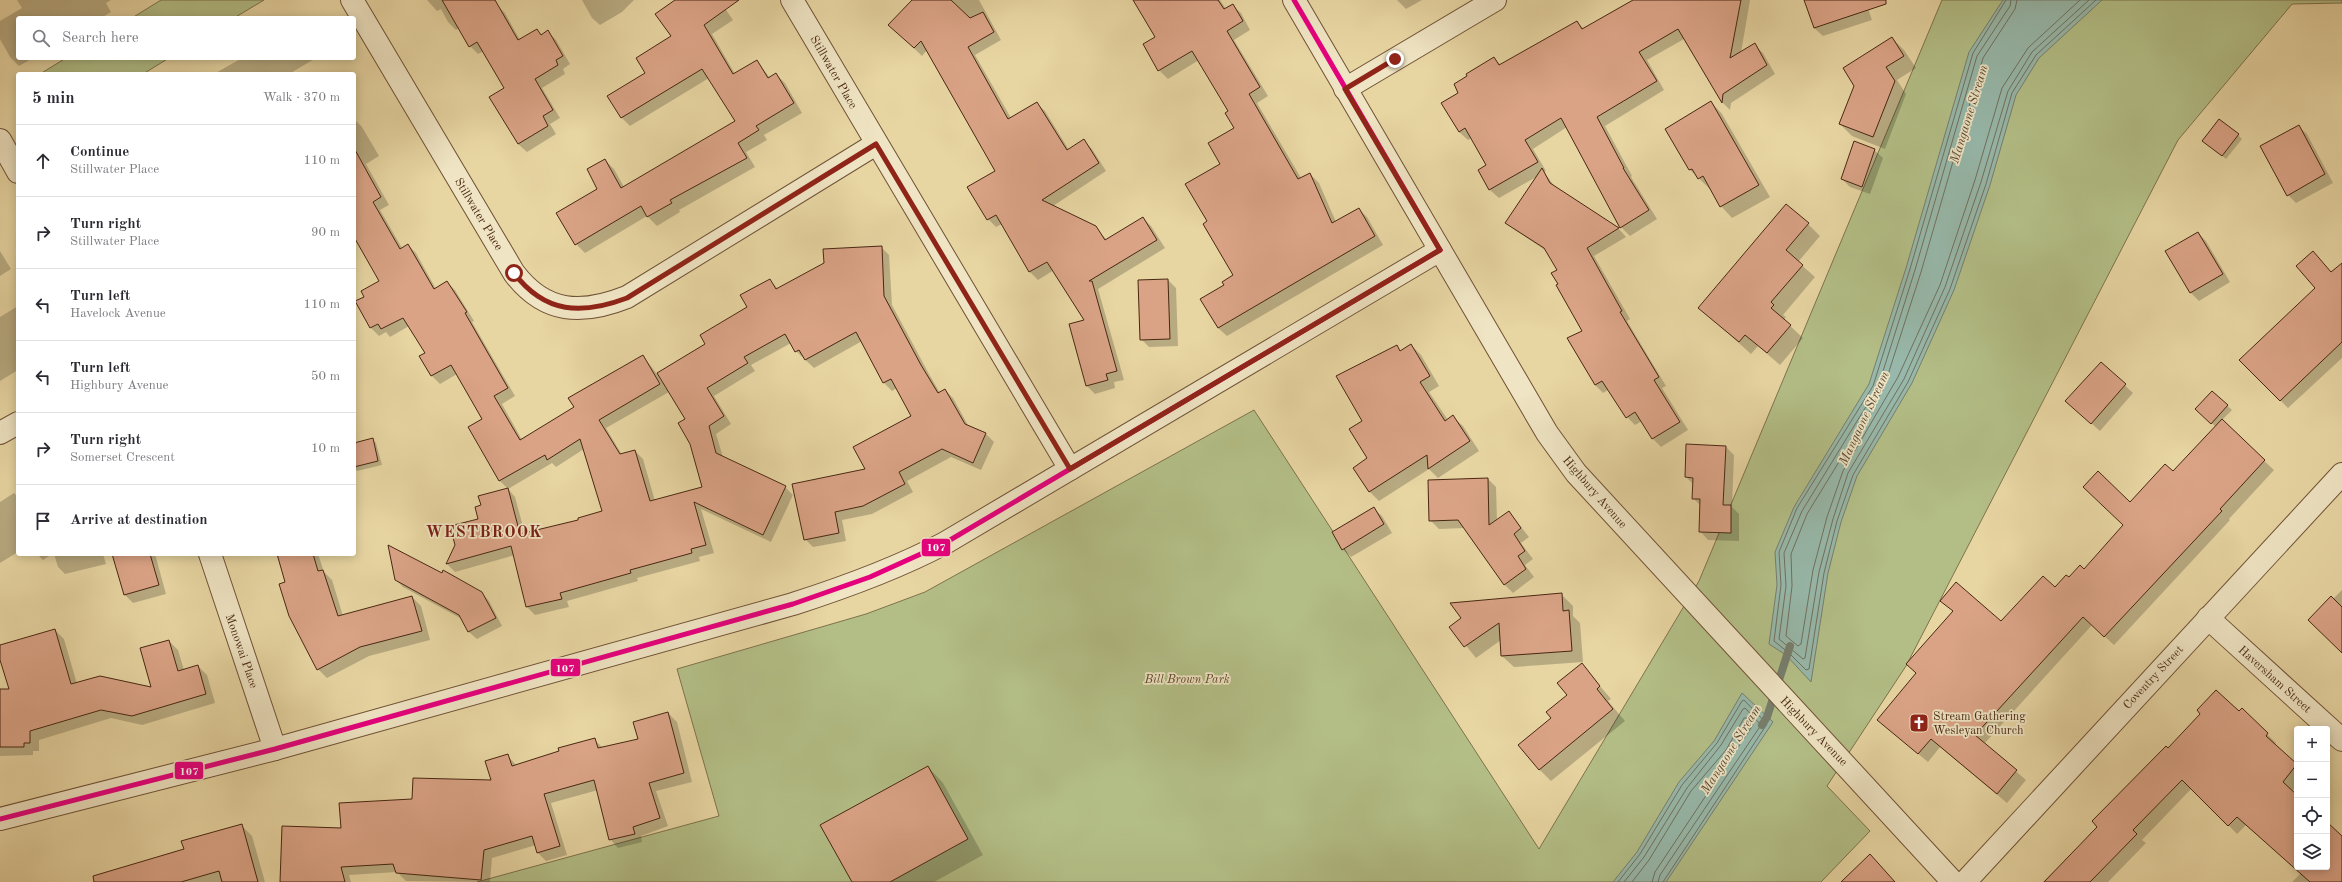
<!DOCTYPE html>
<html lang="en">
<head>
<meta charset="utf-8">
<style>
  body { margin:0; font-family:"Old Standard TT",serif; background:#f7f7f7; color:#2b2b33 }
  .controls { position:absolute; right:12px; bottom:12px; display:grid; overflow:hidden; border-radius:4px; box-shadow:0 2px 10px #0003 }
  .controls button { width:36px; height:36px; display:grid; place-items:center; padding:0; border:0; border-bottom:1px solid #e1e1e2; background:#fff; color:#2b2b33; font:20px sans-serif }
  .stop { position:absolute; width:12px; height:12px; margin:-9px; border:3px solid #8f2418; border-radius:50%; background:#fff }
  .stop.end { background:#8f2418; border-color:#fff; box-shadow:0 1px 4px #0008 }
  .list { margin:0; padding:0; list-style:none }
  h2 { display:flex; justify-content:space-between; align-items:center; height:52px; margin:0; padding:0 16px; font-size:17px }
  h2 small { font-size:13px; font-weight:400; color:#7c7c81 }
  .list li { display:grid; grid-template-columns:26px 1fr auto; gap:12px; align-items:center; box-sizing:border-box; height:72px; padding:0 16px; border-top:1px solid #e1e1e2 }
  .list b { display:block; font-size:15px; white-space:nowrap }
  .list p { margin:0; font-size:13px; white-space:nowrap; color:#7c7c81 }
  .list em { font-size:13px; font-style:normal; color:#7c7c81 }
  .icon { flex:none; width:22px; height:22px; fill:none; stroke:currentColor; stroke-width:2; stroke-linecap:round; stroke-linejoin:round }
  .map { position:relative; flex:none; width:2342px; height:882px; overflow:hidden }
  .search { position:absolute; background:#fff; box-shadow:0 2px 10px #0003; left:16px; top:16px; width:340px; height:44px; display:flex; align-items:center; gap:10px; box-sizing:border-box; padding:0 14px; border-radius:4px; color:#7c7c81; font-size:15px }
  .panel { position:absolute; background:#fff; box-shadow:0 2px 10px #0003; left:16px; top:72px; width:340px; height:484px; border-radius:4px }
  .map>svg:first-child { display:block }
</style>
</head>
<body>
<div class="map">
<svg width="2342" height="882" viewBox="0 0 2342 882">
  <rect width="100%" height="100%" fill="#e7d5a2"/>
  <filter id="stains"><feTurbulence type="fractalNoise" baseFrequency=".005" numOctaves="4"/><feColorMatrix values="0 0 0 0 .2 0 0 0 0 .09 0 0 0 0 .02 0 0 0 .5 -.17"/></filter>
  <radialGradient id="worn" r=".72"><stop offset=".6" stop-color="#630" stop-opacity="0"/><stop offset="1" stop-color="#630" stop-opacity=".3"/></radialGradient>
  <g fill="#b3be86" stroke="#7e724c">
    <path d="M161 0H264L234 18H132Z"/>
    <path d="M1942 0H2342V3L2292 4 2178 140 1906 666 1827 786 1870 831 1821 882H477L719 816 677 669 866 614 925 592 1254 410 1539 849 1699 581Z"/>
    <path d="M66 58H169L143 74H40Z"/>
  </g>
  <g fill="#97b8aa" stroke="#777e6d">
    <path d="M2003 0H2102L2039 58 2016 95 1990 185 1954 290 1912 383 1857 476 1841 522 1828 573 1811 682 1786 655 1769 644 1777 585 1775 552 1794 507 1869 384 1906 268 1969 52Z"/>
    <path d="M1742 693 1773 722 1666 882H1613L1637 852 1679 782 1714 741Z"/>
  </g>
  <g fill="#0003" fill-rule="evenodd">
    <path d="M17 0H111L106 3 111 12 101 18H18V58H33L19 66 10 57 0 39V21L22 8Z"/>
    <path d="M427 0H477L496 4 505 13 520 40 537 30 542 35 548 32 556 40 570 64 563 69 565 74 542 88 560 118 550 124 556 134 527 152 518 144 506 89 484 51 478 54 470 46 459 28 456 30 448 22 441 9 437 11Z"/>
    <path d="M582 0H634L622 12 600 25 592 18Z"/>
    <path d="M677 0H719L733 20 712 34 735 74 757 61 770 78 776 74 785 83 802 113 764 135 767 140 746 152 755 167 679 210 680 212 657 226 647 216 585 253 576 244 598 189 605 160 614 169 624 187 736 121 709 78 630 126 621 117 646 74 673 37Z"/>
    <path d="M913 0H979L1001 40 975 55 1011 118 1036 103 1045 111 1069 150 1084 141 1092 149 1106 171 1053 206 1095 227 1107 240 1143 218 1151 226 1165 248 1098 289 1124 380 1114 382 1115 388 1095 394 1087 386 1086 320 1054 270 1038 280 1030 272 1002 224 996 227 988 219 996 172 927 50 922 56 898 33Z"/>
    <path d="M1134 0H1220L1226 9 1232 5 1241 13 1250 30 1234 40 1268 96 1257 103 1301 178 1310 174 1319 183 1336 222 1359 209 1367 217 1383 245 1227 336 1218 328 1201 299 1225 285 1234 276 1209 222 1221 164 1235 129 1229 111 1199 60 1168 79 1159 70 1144 45 1156 38Z"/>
    <path d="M1397 0H1422L1406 9Z"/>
    <path d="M1634 0H1750L1741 53 1754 44 1763 53 1775 74 1731 103 1730 110 1722 102 1684 39 1647 60 1664 90 1605 126 1632 176 1631 177 1657 219 1630 236 1621 227 1567 127 1533 149 1546 171 1544 172 1555 187 1619 229 1626 237 1594 256 1630 319 1627 321 1666 386 1662 388 1688 430 1661 447 1653 439 1642 421 1635 425 1627 417 1608 390 1603 393 1595 385 1584 332 1559 285 1558 270 1548 252 1515 230 1507 222 1538 176 1499 198 1490 190 1479 171 1487 166 1472 138 1468 140 1459 132 1460 93 1494 58 1501 65 1577 22 1584 29Z"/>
    <path d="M1805 0H1865L1872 20 1823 36 1814 28Z"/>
    <path d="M309 16 311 18H304Z"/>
    <path d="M1892 38 1904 50 1916 68 1897 80 1906 94 1885 149 1852 136 1840 124Z"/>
    <path d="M242 58H316L289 74H214Z"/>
    <path d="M1711 102 1722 114 1770 197 1732 218 1721 206 1711 190 1690 170Z"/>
    <path d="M354 119 362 127 379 156 366 164 389 205 380 210 402 248 408 245 416 253 436 289 447 282 455 290 474 321 472 322 515 396 502 404 522 440 575 407 643 356 657 374 706 344 748 307 770 280 778 289 881 247 889 255 892 305 929 374 940 393 945 390 953 398 969 427 986 434 994 442 981 470 951 457 907 481 913 492 872 514 842 520 846 541 813 547 805 539 912 416 897 388 892 391 884 383 862 341 814 368 796 351 791 343 751 365 755 371 714 396 731 424 716 434 723 457 785 487 793 495 771 542 701 509 714 553 699 557 700 561 637 578 638 581 567 601 569 607 535 615 527 607 515 555 455 572 447 564 456 545 479 519 482 506 508 489 500 481 469 427 483 419 457 374 440 384 432 376 420 357 426 353 409 326 390 337 386 332 379 336 371 328 357 302 365 297 380 281 354 235ZM669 392 686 420 703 488 655 501 643 459 635 451 622 455 606 428ZM584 449 603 512 579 521 525 534 515 497 508 489 552 463 556 467Z"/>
    <path d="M2298 126 2307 134 2333 183 2296 203 2288 195Z"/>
    <path d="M2238 135 2242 139 2226 159 2207 144Z"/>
    <path d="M1874 150 1883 158 1870 194 1850 187 1842 179Z"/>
    <path d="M1808 224 1820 236 1798 262 1815 277 1783 315 1786 317 1784 320 1803 338 1780 365 1758 346 1751 354 1700 308Z"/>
    <path d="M2198 233 2206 241 2230 282 2199 301 2191 293 2167 252Z"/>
    <path d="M0 251 11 269 0 276Z"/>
    <path d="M2313 252 2332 273 2342 264V358L2288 408 2240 360 2317 288Z"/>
    <path d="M1168 280 1176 288 1178 346 1149 347 1141 339Z"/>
    <path d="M18 306V370L0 381V317Z"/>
    <path d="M1411 345 1421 355 1439 386 1429 392 1448 420 1453 417 1463 426 1479 451 1438 478 1429 469 1379 501 1370 492 1354 468 1368 459 1363 421 1396 346 1401 351Z"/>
    <path d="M2101 363 2133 393 2100 431 2075 409Z"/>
    <path d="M2212 392 2232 410 2221 421 2274 470 2229 519 2230 520 2114 645 2092 625 1984 744 2026 780 2007 803 1940 747 1928 762 1888 729 1917 674 1907 664 1954 612 1942 600 2001 622 2084 570 2124 525 2130 503 2173 473 2216 427 2196 409Z"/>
    <path d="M372 439 376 443 382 465 357 471 354 468V444Z"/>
    <path d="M1726 447 1734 455 1732 507 1739 514V541L1708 540 1700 531 1701 506 1693 498 1694 485 1686 477Z"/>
    <path d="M1488 479 1496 487 1497 521 1509 512 1529 537 1521 543 1533 559 1525 565 1534 577 1513 593 1504 584 1465 528 1439 529 1430 520Z"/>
    <path d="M14 493 18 497V552L0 563V502Z"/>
    <path d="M1373 508 1382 516 1392 533 1351 557 1343 549Z"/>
    <path d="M37 554H52L43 560Z"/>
    <path d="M54 554H103L106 564 65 574 58 567Z"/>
    <path d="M113 554H155L166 594 133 603 125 595Z"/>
    <path d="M278 554H318L324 572 332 580 343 616 412 597 421 606 430 640 369 656 327 678 318 669Z"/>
    <path d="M395 579 482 593 489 601 502 626 477 639 469 632 462 619 403 587Z"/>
    <path d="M2342 590V652L2333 599Z"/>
    <path d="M1561 594 1573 606V616L1580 623 1583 662 1514 667 1502 656 1501 640 1476 658 1451 627Z"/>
    <path d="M55 630 64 639 77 684 152 689 169 641 178 650 184 670 198 666 207 675 215 703 142 725 111 718 39 740V751H33V755L0 756V690H10L0 657V646Z"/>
    <path d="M1582 665 1611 699 1608 701 1625 721 1551 781 1539 769 1552 718 1568 695Z"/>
    <path d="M668 713 677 722 692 782 656 791 668 826 641 836 642 842 618 848 610 839 598 790 551 803 567 855 546 861 538 853 536 845 492 858 490 882 406 881 397 872 349 875 351 882H281L342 829 413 800 492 781 507 755 517 766 594 739 603 748 639 740Z"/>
    <path d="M2239 713 2267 734 2276 743 2274 745 2297 765V785L2292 791 2297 796V867H2327V823L2342 836V882H2292L2301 873 2246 825 2237 834 2192 788 2142 840 2146 843 2108 882H2043L2099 827 2168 750Z"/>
    <path d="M928 767 943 783 983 855 934 882H853Z"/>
    <path d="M241 825 252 836 265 882H115Z"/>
  </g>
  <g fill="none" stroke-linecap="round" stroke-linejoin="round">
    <g stroke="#70705e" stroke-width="1">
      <path d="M2006 0 1973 53 1910 269 1873 386 1797 508 1779 552 1781 585 1774 641 1789 653 1806 670 1809 669 1824 573 1837 521 1853 475 1908 382 1950 289 1986 184 2012 93 2036 55 2096 0"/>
      <path d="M2011 0 2010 6 1977 56 1915 270 1878 387 1802 511 1784 553 1786 586 1779 639 1803 659 1805 658 1819 572 1833 519 1848 473 1904 379 1945 287 1981 182 2008 91 2032 52 2089 0"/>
      <path d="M2017 0 2015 9 1983 58 1921 272 1883 390 1807 514 1791 554 1792 586 1786 636 1798 646 1801 644 1813 570 1827 517 1843 471 1898 377 1940 285 1975 180 2002 88 2028 48 2080 0"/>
      <path d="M1618 882 1640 854 1682 785 1717 743 1742 701 1744 700 1767 724 1663 882"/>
      <path d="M1624 882 1644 857 1687 788 1721 745 1743 709 1745 708 1761 725 1660 875 1658 882"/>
      <path d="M1632 882 1649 860 1691 791 1726 750 1744 718H1747L1753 725 1655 872 1652 882"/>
    </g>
    <path stroke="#777e6d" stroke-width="8" d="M1762 725 1767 717 1790 646"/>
  </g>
  <g fill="#daa386" stroke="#482712">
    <path d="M442 0H495L518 40 537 29 541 35 548 30 563 56 556 60 558 65 535 79 553 110 543 116 548 126 518 144 489 97 504 88 477 42 469 47Z"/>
    <path d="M675 0H739L704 25 733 74 757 60 768 78 776 73 794 103 756 126 759 130 738 143 747 158 670 200 672 203 647 217 641 206 575 245 556 213 597 189 587 169 605 159 621 188 735 121 702 69 621 118 607 96 645 73 636 58 671 36 655 14Z"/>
    <path d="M912 0H951L970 18 983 12 994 32 968 47 1008 119 1037 102 1067 150 1084 139 1099 163 1042 200 1096 226 1105 240 1143 217 1157 240 1089 281H1092L1117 371 1106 374 1108 380 1086 386 1069 324 1084 320 1047 262 1029 272 996 215 987 220 967 187 995 171 921 41 914 48 888 25Z"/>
    <path d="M1133 0H1218L1224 9 1233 4 1243 21 1227 31 1260 87 1249 94 1298 179 1310 173 1332 223 1359 208 1375 236 1218 328 1200 299 1224 285 1222 282 1233 275 1203 224 1207 221 1185 184 1220 164 1208 143 1234 128 1225 113 1228 111 1192 51 1158 71 1143 44 1155 37Z"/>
    <path d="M1633 0H1741L1730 58 1755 43 1767 65 1723 94 1722 103 1678 29 1639 52 1657 81 1597 117 1624 168H1623L1649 210 1620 228 1561 118 1525 140 1538 162 1489 190 1478 170 1486 165 1465 128 1459 132 1441 103 1458 93 1454 84 1467 76 1466 74 1494 57 1499 65 1577 21 1582 29Z"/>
    <path d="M1804 0H1886V4L1814 28Z"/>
    <path d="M1892 37 1904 56 1886 67 1895 81 1873 137 1839 124 1854 86 1843 68Z"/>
    <path d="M1711 101 1759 185 1720 207 1703 176 1698 179 1692 169 1689 170 1665 129Z"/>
    <path d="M2219 119 2239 134 2222 156 2202 141Z"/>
    <path d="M2299 125 2325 174 2287 196 2260 146Z"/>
    <path d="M1854 141 1875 149 1862 187 1841 179Z"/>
    <path d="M354 148 381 197 373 202 400 249 408 244 434 289 447 281 467 312 465 313 508 388 494 396 520 440 574 407 568 398 643 355 660 384 599 420 620 454 635 450 650 501 702 487 690 444 678 423 685 419 657 373 705 344 700 335 747 307 740 295 770 279 776 289 824 263 823 249 882 246 884 296 921 365 938 393 945 389 965 424 986 433 973 463 942 449 899 472 905 484 863 506 835 512 839 533 804 540 792 484 865 469 853 447 911 416 891 379 883 383 856 332 805 360 799 350 795 352 785 334 744 357 748 363 707 388 724 416 709 426 716 453 786 486 763 535 694 502 706 545 691 549 692 553 630 570 631 573 560 593 562 599 526 607 511 546 446 564 455 545 450 526 478 519 475 507 481 505 478 496 508 488 520 534 578 520V518L602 511 580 439 547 460 545 455 499 481 468 427 482 419 451 365 431 376 419 356 425 353 403 318 381 329 378 324 370 328 355 301 364 297 361 291 379 281 354 237Z"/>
    <path d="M1542 168 1550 183 1619 228 1587 248 1622 311 1620 312 1659 377 1654 380 1680 422 1652 439 1635 412 1626 418 1602 381 1595 385 1567 338 1582 331 1556 285 1558 284 1551 273 1557 270 1544 248 1505 223Z"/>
    <path d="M1786 204 1809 223 1786 250 1803 265 1771 302 1774 305 1771 308 1791 325 1767 353 1745 335 1739 342 1698 308Z"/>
    <path d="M2198 232 2223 274 2190 293 2165 251Z"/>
    <path d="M2313 251 2331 272 2342 263V342L2280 401 2239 360 2315 288 2296 266Z"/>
    <path d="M1168 279 1170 339 1140 340 1138 280Z"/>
    <path d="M1411 344 1430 376 1420 382 1445 421 1453 415 1470 441 1428 469 1427 455 1369 492 1353 468 1367 458 1349 429 1362 421 1336 376 1397 345 1400 351Z"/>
    <path d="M2101 362 2126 384 2091 424 2065 401Z"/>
    <path d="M2212 391 2228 405 2211 424 2195 409Z"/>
    <path d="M2222 419 2265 460 2220 509 2222 511 2104 637 2083 617 1975 735 2017 770 1997 794 1931 739 1918 754 1877 720 1916 673 1906 664 1953 611 1940 601 1956 582 2001 621 2043 576 2055 587 2066 575 2069 577 2080 565 2084 569 2123 525 2083 487 2098 471 2130 502 2165 464 2173 471Z"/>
    <path d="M373 438 378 461 354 467V443Z"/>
    <path d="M1686 444 1726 446 1723 505H1731V533L1699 532 1700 499H1692L1693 478 1685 477Z"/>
    <path d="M1488 478 1489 525 1509 511 1521 528 1514 534 1525 551 1518 556 1526 569 1504 585 1458 520 1429 521 1428 480Z"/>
    <path d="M1374 507 1384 524 1342 550 1332 532Z"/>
    <path d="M388 545 442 573 443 570 482 592 496 618 468 632 459 615 395 580Z"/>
    <path d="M112 554H150L159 585 124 595Z"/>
    <path d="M277 554H313L318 571 323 570 338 616 412 596 422 631 360 647 317 670 289 616 279 584 285 582Z"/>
    <path d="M1562 593 1563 611 1569 610 1572 651 1501 656 1499 623 1464 647 1449 627 1461 618 1450 603Z"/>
    <path d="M2331 596 2342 607V653L2308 620Z"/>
    <path d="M55 629 71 684 100 676 151 687 140 648 169 640 178 671 198 665 206 694 132 716 101 710 30 731V743H24V747H0V689H9L0 660V645Z"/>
    <path d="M1582 663 1600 686 1597 689 1613 709 1539 770 1518 745 1551 718 1546 712 1567 695 1557 683Z"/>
    <path d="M2216 690 2239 711 2242 708 2268 733 2266 736 2297 764 2283 782 2297 795V867H2327V822L2342 836V882H2310L2237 817 2228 826 2182 780 2133 830 2137 834 2090 882H2044L2097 827 2092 821 2166 746 2168 748 2200 714 2197 710Z"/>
    <path d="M668 712 684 773 649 783 660 818 633 827 635 834 609 840 594 780 544 794 560 846 537 853 532 836 484 850 481 880 396 873 393 864 341 867 345 882H280L282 826 341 828 339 803 412 799 413 778 491 780 485 761 508 754 512 766 559 751 558 748 595 738 598 748 638 739 633 722Z"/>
    <path d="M928 766 968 839 890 882H852L820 825Z"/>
    <path d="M242 824 258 882H222L219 871 181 882H94L93 876 184 849 181 841Z"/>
    <path d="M1870 854 1895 882H1841Z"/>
  </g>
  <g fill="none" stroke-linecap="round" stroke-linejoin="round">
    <g stroke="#705236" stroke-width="24">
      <g id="minor">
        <path d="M352 0 514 273C545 314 582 315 627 297L876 144"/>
        <path d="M792 0 1070 469"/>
        <path d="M1294 0 1547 433 1576 473 1953 882"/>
        <path d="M1345 89 1495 0"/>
        <path d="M0 140 18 172"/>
        <path d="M0 433 18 423"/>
        <path d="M210 554 275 749"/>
        <path d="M2208 618 2342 740"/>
        <path d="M0 819 275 749 793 604C846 587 896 569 945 543L1440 250"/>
        <path d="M1965 882 2342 474"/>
      </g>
    </g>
    <use href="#minor" stroke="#efe4c3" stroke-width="22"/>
    <g stroke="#efe4c3" stroke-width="8">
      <g id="bus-1">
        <path d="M1294 0 1440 250"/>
        <path d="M0 819 275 749 793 604 870 577 945 543 1440 250"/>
      </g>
    </g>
    <use href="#bus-1" stroke="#e5007d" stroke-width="5"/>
  </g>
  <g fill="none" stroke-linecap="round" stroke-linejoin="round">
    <path stroke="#8f2418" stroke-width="5" d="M514 273C545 314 582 315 627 298L876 144 1070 469 1440 250 1345 89 1395 59"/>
  </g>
  <defs>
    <g id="church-square" transform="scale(1)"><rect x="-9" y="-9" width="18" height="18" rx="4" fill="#8f2418" stroke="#efe4c3"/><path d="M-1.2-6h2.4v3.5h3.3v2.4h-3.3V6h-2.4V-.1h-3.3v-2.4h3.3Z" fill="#fff"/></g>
  </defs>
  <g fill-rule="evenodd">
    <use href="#church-square" x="1919" y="723"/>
  </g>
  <g text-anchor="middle" stroke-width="3.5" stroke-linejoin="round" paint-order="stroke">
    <g font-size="12" fill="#482712" stroke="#efe4c3">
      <text transform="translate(834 72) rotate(60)" y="4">Stillwater Place</text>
      <text transform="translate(479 214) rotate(59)" y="4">Stillwater Place</text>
      <text transform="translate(1595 492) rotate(49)" y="4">Highbury Avenue</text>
      <text transform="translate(242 651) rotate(71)" y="4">Monowai Place</text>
      <text transform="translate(2153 677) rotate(-47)" y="4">Coventry Street</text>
      <text transform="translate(2275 679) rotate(42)" y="4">Haversham Street</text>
      <text transform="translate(1814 731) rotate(46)" y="4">Highbury Avenue</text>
    </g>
    <g font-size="12" font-style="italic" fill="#5d4529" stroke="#efe4c3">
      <text x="1187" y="683">Bill Brown Park</text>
    </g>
    <g font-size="12" fill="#482712" stroke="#efe4c3" text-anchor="start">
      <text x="1933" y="720">Stream Gathering<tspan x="1933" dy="14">Wesleyan Church</tspan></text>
    </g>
    <g font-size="13" font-style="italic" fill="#5c4b38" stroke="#efe4c3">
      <text transform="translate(1968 114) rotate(-73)" y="5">Mangaone Stream</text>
      <text transform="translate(1863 418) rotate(-65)" y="5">Mangaone Stream</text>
      <text transform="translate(1730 749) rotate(-58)" y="5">Mangaone Stream</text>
    </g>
    <g font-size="16" font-weight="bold" letter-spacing="1" fill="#7a1f14" stroke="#efe4c3">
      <text x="484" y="537">WESTBROOK</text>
    </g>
  </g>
  <g stroke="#efe4c3" stroke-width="1.5">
    <rect x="921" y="538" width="30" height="19" rx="4" fill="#e5007d"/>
    <rect x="550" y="658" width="31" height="19" rx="4" fill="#e5007d"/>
    <rect x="174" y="761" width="30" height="19" rx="4" fill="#e5007d"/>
  </g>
  <g font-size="11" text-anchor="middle" font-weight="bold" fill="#fff">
    <text x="936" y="551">107</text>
    <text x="565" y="672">107</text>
    <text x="189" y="775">107</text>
  </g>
  <rect width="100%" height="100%" filter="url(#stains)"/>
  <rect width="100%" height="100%" fill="url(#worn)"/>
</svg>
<div class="controls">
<button>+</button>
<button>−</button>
<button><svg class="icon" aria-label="locate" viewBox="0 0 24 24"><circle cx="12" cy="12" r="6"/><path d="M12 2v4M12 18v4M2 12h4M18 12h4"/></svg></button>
<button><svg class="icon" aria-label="layers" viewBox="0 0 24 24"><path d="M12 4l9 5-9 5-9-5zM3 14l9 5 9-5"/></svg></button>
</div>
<div class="stop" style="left:514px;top:273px"></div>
<div class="stop end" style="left:1395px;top:59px"></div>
<div class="search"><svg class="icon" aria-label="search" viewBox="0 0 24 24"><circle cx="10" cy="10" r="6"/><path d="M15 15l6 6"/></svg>Search here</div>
<section class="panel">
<h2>5 min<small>Walk · 370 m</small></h2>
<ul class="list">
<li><svg class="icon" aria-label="ahead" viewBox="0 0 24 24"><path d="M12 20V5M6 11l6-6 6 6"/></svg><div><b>Continue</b><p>Stillwater Place</p></div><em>110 m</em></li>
<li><svg class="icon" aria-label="right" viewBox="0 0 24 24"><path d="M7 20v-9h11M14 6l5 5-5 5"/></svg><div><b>Turn right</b><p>Stillwater Place</p></div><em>90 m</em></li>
<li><svg class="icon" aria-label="left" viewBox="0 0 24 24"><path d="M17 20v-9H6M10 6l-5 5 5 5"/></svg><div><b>Turn left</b><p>Havelock Avenue</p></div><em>110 m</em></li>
<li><svg class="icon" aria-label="left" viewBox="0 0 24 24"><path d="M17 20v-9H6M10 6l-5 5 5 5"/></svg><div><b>Turn left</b><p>Highbury Avenue</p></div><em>50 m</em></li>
<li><svg class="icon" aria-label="right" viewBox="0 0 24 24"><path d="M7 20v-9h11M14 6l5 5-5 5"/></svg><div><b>Turn right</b><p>Somerset Crescent</p></div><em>10 m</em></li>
<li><svg class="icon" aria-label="arrive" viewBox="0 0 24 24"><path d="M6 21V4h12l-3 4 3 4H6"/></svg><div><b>Arrive at destination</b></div></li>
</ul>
</section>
</div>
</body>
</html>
